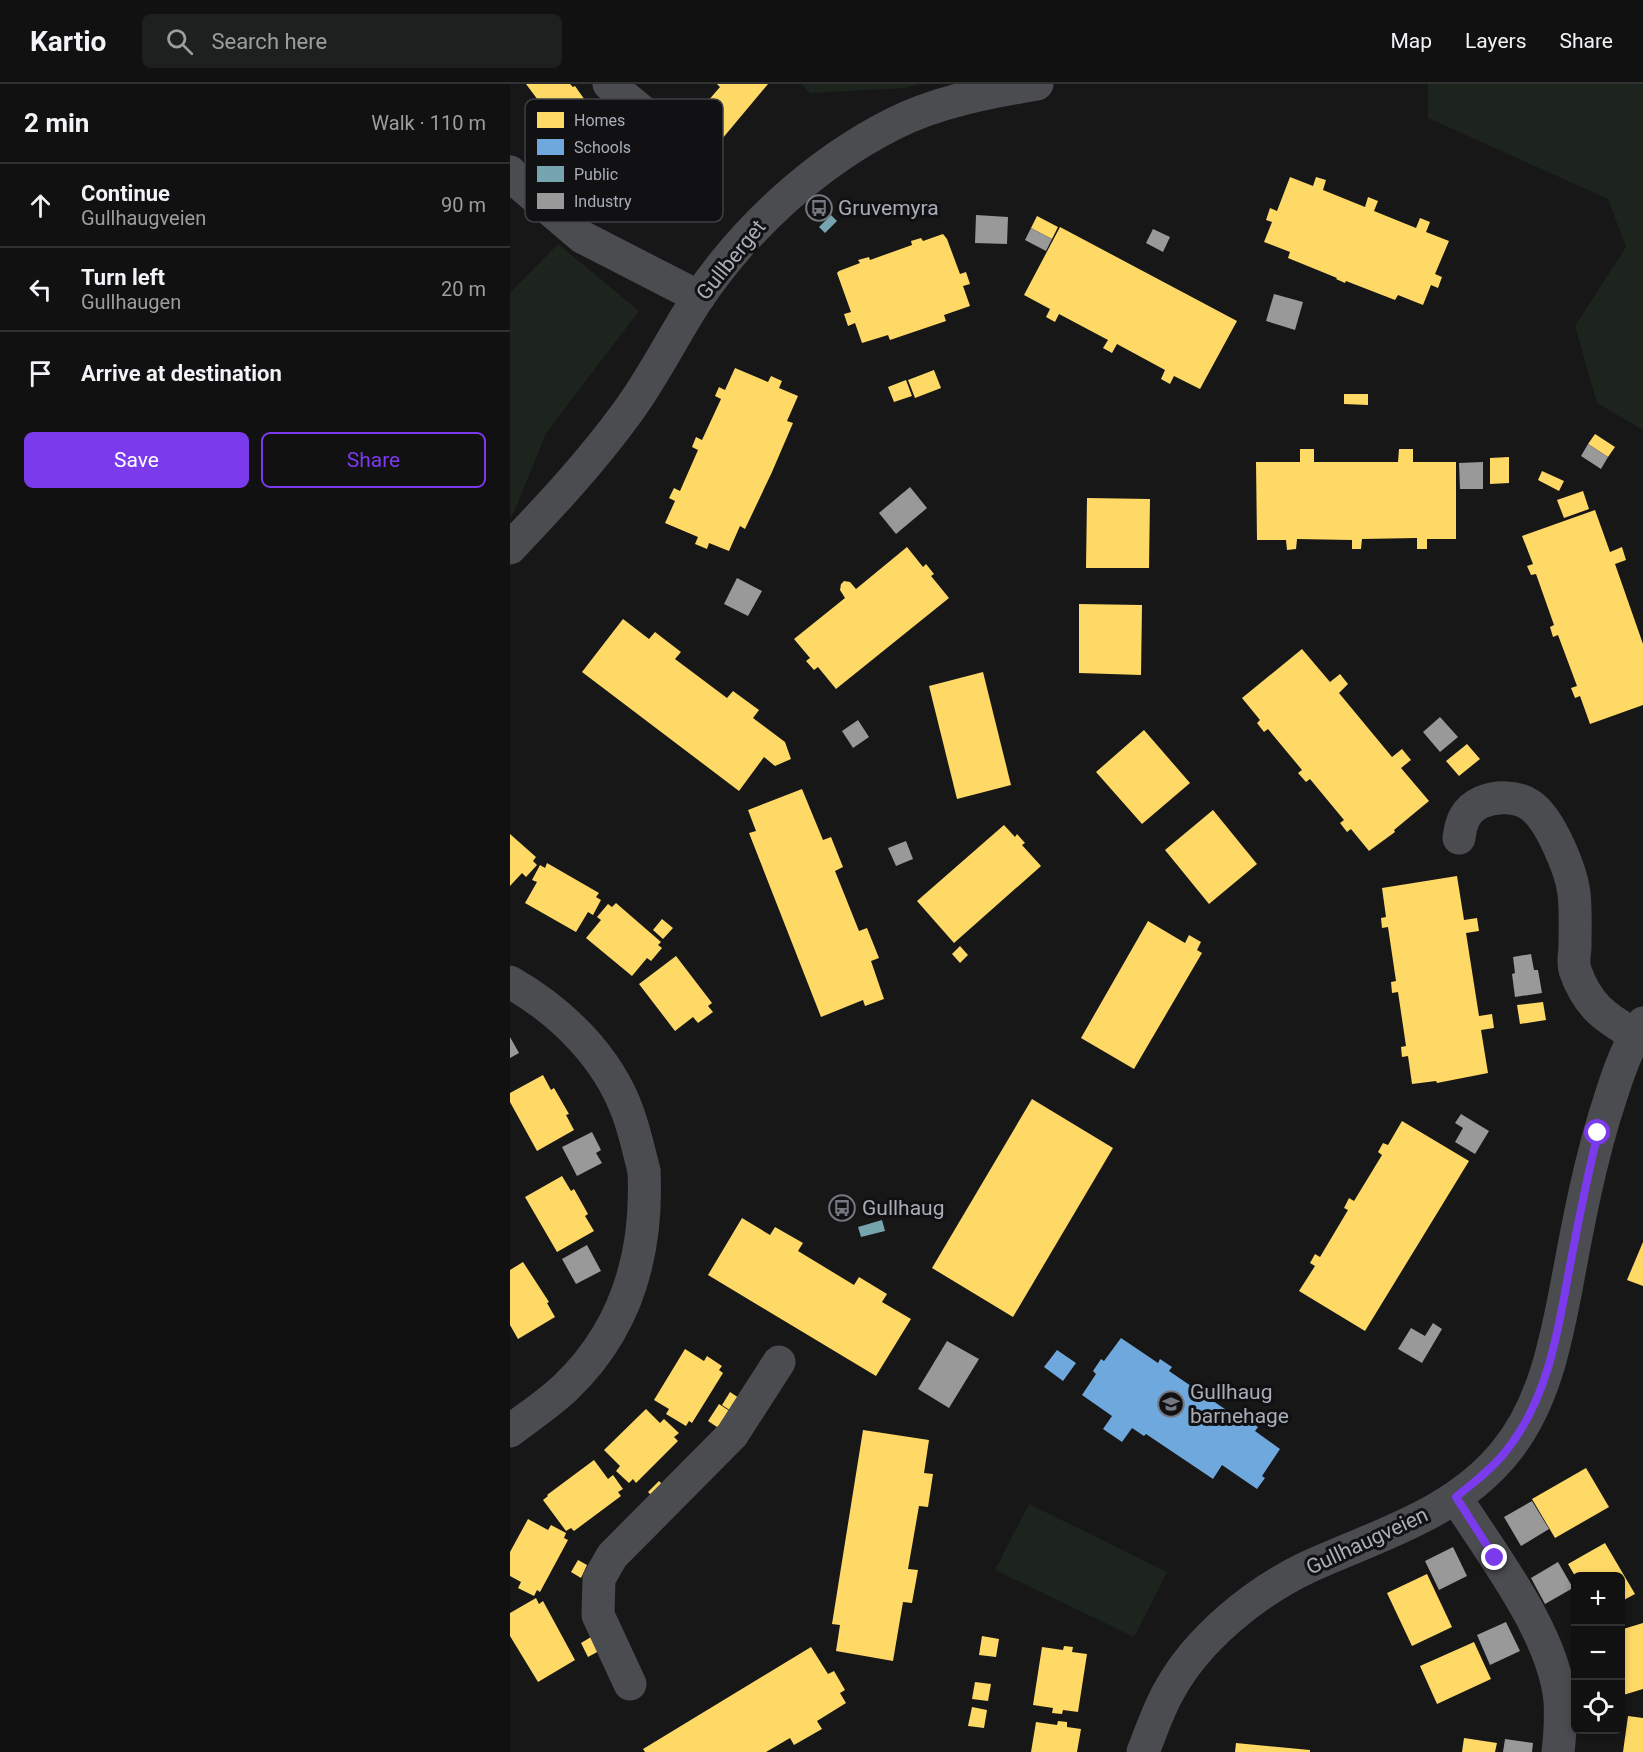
<!DOCTYPE html>
<html lang="en">
<head>
<meta charset="utf-8">
<style>
  body { margin:0; font-family:Roboto,sans-serif; background:#1e1f1f; color:#f1f3f6 }
  .controls { position:absolute; right:18px; bottom:18px; display:grid; overflow:hidden; border-radius:9px; box-shadow:0 3px 9px #0003 }
  .controls button { width:54px; height:54px; display:grid; place-items:center; padding:0; border:0; border-bottom:2px solid #303131; background:#111; color:#f1f3f6; font:30px sans-serif }
  .stop { position:absolute; width:18px; height:18px; margin:-14px; border:4px solid #7c3aed; border-radius:50%; background:#fff }
  .stop.end { background:#7c3aed; border-color:#fff; box-shadow:0 2px 6px #0008 }
  .list { margin:0; padding:0; list-style:none }
  h2 { display:flex; justify-content:space-between; align-items:center; height:78px; margin:0; padding:0 24px; font-size:26px }
  h2 small { font-size:20px; font-weight:400; color:#9c9d9f }
  .list li { display:grid; grid-template-columns:39px 1fr auto; gap:18px; align-items:center; box-sizing:border-box; height:84px; padding:0 24px; border-top:2px solid #303131 }
  .list b { display:block; font-size:22px; white-space:nowrap }
  .list p { margin:0; font-size:20px; white-space:nowrap; color:#9c9d9f }
  .list em { font-size:20px; font-style:normal; color:#9c9d9f }
  .actions { display:flex; gap:12px; padding:18px 24px }
  .actions a { flex:1; padding:14px 0; border:2px solid #7c3aed; border-radius:9px; text-align:center; font-size:21px; color:#7c3aed }
  .actions .main { background:#7c3aed; color:#fff }
  .icon { flex:none; width:33px; height:33px; fill:none; stroke:currentColor; stroke-width:2; stroke-linecap:round; stroke-linejoin:round }
  .map { position:relative; flex:none; width:1133px; height:1668px; overflow:hidden }
  header { display:flex; align-items:center; gap:36px; box-sizing:border-box; height:84px; padding:0 30px; background:#111; border-bottom:2px solid #303131 }
  header strong { font-size:28px }
  nav { display:flex; gap:33px; margin-inline-start:auto; font-size:21px }
  .search { width:420px; height:54px; background:#1e1f1f; display:flex; align-items:center; gap:15px; box-sizing:border-box; padding:0 21px; border-radius:9px; color:#9c9d9f; font-size:22px }
  main { display:flex }
  aside { flex:1; background:#111 }
  .map>svg:first-child { display:block }
</style>
</head>
<body>
<header>
<strong>Kartio</strong>
<div class="search"><svg class="icon" aria-label="search" viewBox="0 0 24 24"><circle cx="10" cy="10" r="6"/><path d="M15 15l6 6"/></svg>Search here</div>
<nav><a>Map</a><a>Layers</a><a>Share</a></nav>
</header>
<main>
<aside>
<h2>2 min<small>Walk · 110 m</small></h2>
<ul class="list">
<li><svg class="icon" aria-label="ahead" viewBox="0 0 24 24"><path d="M12 20V5M6 11l6-6 6 6"/></svg><div><b>Continue</b><p>Gullhaugveien</p></div><em>90 m</em></li>
<li><svg class="icon" aria-label="left" viewBox="0 0 24 24"><path d="M17 20v-9H6M10 6l-5 5 5 5"/></svg><div><b>Turn left</b><p>Gullhaugen</p></div><em>20 m</em></li>
<li><svg class="icon" aria-label="arrive" viewBox="0 0 24 24"><path d="M6 21V4h12l-3 4 3 4H6"/></svg><div><b>Arrive at destination</b></div></li>
</ul>
<div class="actions"><a class="main">Save</a><a>Share</a></div>
</aside>
<div class="map">
<svg width="1133" height="1668" viewBox="0 0 1133 1668">
  <rect width="100%" height="100%" fill="#171717"/>
  <g fill="#1d241e">
    <path d="M292 0H409L395 4 300 9Z"/>
    <path d="M918 0H1133V346L1087 319 1065 242 1116 163 1098 115 918 34Z"/>
    <path d="M48 160 129 227 36 349 4 428 0 433V209Z"/>
    <path d="M519 1420 657 1488 624 1553 485 1486Z"/>
  </g>
  <g fill="#ffd966">
    <path d="M16 0H60L63 3 65 2 77 19V22L48 43Z"/>
    <path d="M207 0H258L212 55 185 32 210 3Z"/>
    <path d="M780 93 803 102 806 93 816 96 813 106 855 123 858 113 868 117 864 127 906 144 910 134 920 138 916 148 939 157 925 190 932 193 928 204 921 201 913 221 888 211 885 216 836 197 835 199 826 195 827 194 778 174 780 168 754 158 762 138 756 136 760 124 767 127Z"/>
    <path d="M527 132 548 143 542 155 521 144Z"/>
    <path d="M550 143 727 237 690 305 664 292 660 300 651 295 655 286 607 260 602 269 593 264 598 256 549 230 545 238 536 233 540 225 514 211Z"/>
    <path d="M433 150 437 155 450 190 456 188 460 200 453 202 460 222 434 231 436 237 380 256 378 251 352 259 345 239 338 242 334 230 341 228 327 189 329 187 350 179 348 176 359 173 360 176 402 161 401 157 411 154 413 157Z"/>
    <path d="M225 284 258 298 261 292 272 297 269 304 288 312 277 337 283 339 262 388 235 445 230 442 219 467 199 459 197 465 185 460 188 453 155 439 165 417 159 414 164 404 170 407 188 366 182 363 186 353 192 356 211 315 205 312 209 303 215 306Z"/>
    <path d="M424 286 431 304 405 314 398 296Z"/>
    <path d="M396 296 402 312 384 318 378 303Z"/>
    <path d="M834 310H858V321L834 320Z"/>
    <path d="M1085 350 1105 363 1098 373 1078 360Z"/>
    <path d="M790 365H804V378H888L889 365H903V378H946V455H917V465H907V454L852 455 851 465H842V456L787 455 786 465 777 466 776 456H747L746 378H790Z"/>
    <path d="M999 373V399L980 400V374Z"/>
    <path d="M1032 387 1054 397 1049 407 1028 396Z"/>
    <path d="M1073 407 1079 425 1054 434 1047 416Z"/>
    <path d="M577 414 640 415 639 484H576Z"/>
    <path d="M1085 426 1100 468 1112 463 1116 476 1105 480 1133 560V621L1080 640 1070 612 1065 614 1061 604 1067 602 1048 551 1043 553 1040 543 1044 541 1026 490 1021 491 1017 482 1023 480 1012 452Z"/>
    <path d="M397 463 413 483 416 480 424 490 421 492 439 514 326 605 308 583 304 586 296 577 300 574 284 555 335 514 330 506 331 500 334 497 340 498 346 505Z"/>
    <path d="M569 520 632 521 631 591 569 589Z"/>
    <path d="M113 535 139 555 145 548 171 568 165 575 217 614 223 607 249 626 243 634 275 658 281 675 265 682 254 673 229 707 72 588Z"/>
    <path d="M792 565 820 598 830 590 838 600 829 609 882 673 892 665 901 676 891 684 919 717 884 746 885 748 859 767 841 745 837 748 830 739 834 736 800 695 796 698 788 689 792 686 758 645 754 648 747 639 750 636 732 614Z"/>
    <path d="M473 588 501 701 447 715 419 602Z"/>
    <path d="M634 646 680 699 632 740 586 688Z"/>
    <path d="M957 660 970 675 949 692 936 677Z"/>
    <path d="M292 705 313 756 321 753 333 783 325 787 349 847 357 844 369 874 361 877 374 915 355 922 353 916 311 933 239 749 246 747 238 726Z"/>
    <path d="M703 726 747 780 699 820 655 766Z"/>
    <path d="M494 741 505 753 507 750 515 759 512 761 531 782 444 859 407 817Z"/>
    <path d="M0 750 26 773 23 777 27 781 16 793 12 789 0 802Z"/>
    <path d="M37 779 89 809 86 813 91 816 83 831 78 828 66 848 15 819 27 798 22 796 30 781 35 784Z"/>
    <path d="M947 792 954 836 967 834 969 847 956 849 969 932 982 930 984 944 971 946 978 989 927 999 926 997 902 1000 898 972 892 973 891 963 896 962 888 908 882 909 881 898 886 897 878 843 872 844 871 834 876 833 872 804Z"/>
    <path d="M106 819 151 858 148 861 152 864 141 877 137 874 122 892 76 854 91 836 87 833 98 820 102 823Z"/>
    <path d="M152 835 163 844 153 855 143 846Z"/>
    <path d="M638 837 675 859 679 851 691 858 687 866 692 869 624 985 571 954Z"/>
    <path d="M450 862 458 871 450 879 442 870Z"/>
    <path d="M166 872 202 919 198 922 203 928 188 939 183 933 165 947 129 900Z"/>
    <path d="M1033 918 1036 936 1010 940 1007 921Z"/>
    <path d="M33 991 41 1006 44 1004 59 1030 56 1031 64 1046 27 1067 0 1018V1009Z"/>
    <path d="M522 1015 603 1064 503 1233 422 1184Z"/>
    <path d="M892 1037 959 1077 855 1247 789 1207 805 1182 800 1179 805 1170 810 1173 838 1126 834 1124 839 1114 844 1117 872 1071 868 1068 873 1059 878 1061Z"/>
    <path d="M52 1092 61 1107 64 1105 78 1130 75 1132 84 1147 47 1168 15 1113Z"/>
    <path d="M232 1134 260 1151 265 1143 293 1159 288 1167 344 1201 349 1193 377 1210 372 1218 401 1235 366 1292 198 1191Z"/>
    <path d="M1133 1158V1202L1117 1196Z"/>
    <path d="M13 1178 39 1218 37 1219 45 1233 8 1255 0 1241V1186Z"/>
    <path d="M175 1265 194 1277 197 1272 212 1282 209 1286 213 1289 182 1339 179 1337 176 1342 156 1330 159 1325 144 1316Z"/>
    <path d="M220 1308 229 1314 221 1327 212 1321Z"/>
    <path d="M209 1320 221 1328 210 1345 198 1337Z"/>
    <path d="M136 1325 150 1339 154 1335 169 1349 164 1353 168 1357 126 1399 123 1395 119 1399 106 1387 110 1382 94 1366Z"/>
    <path d="M353 1346 419 1356 414 1389 423 1390 418 1423 409 1422 398 1485 408 1486 402 1519 393 1518 383 1577 326 1567 330 1541 322 1540Z"/>
    <path d="M84 1376 98 1395 103 1391 113 1405 108 1408 111 1412 64 1447 61 1444 56 1447 33 1416 38 1412 37 1411Z"/>
    <path d="M1076 1384 1099 1423 1045 1454 1022 1415Z"/>
    <path d="M149 1397 157 1405 146 1416 138 1408Z"/>
    <path d="M18 1435 38 1446 41 1441 56 1449 54 1454 58 1456 30 1508 27 1506 24 1512 8 1504 11 1498 0 1492V1468Z"/>
    <path d="M1095 1459 1125 1510 1110 1518V1492H1065L1058 1480Z"/>
    <path d="M68 1476 77 1481 71 1494 61 1488Z"/>
    <path d="M917 1490 942 1543 902 1562 877 1509Z"/>
    <path d="M26 1514 29 1520 33 1517 65 1576 28 1598 0 1552V1529Z"/>
    <path d="M1133 1539V1605L1110 1612V1546Z"/>
    <path d="M472 1552 489 1555 486 1573 469 1571Z"/>
    <path d="M81 1553 89 1567 78 1573 71 1559Z"/>
    <path d="M964 1558 981 1595 927 1620 910 1582Z"/>
    <path d="M554 1562 563 1563 562 1568 577 1570 568 1628 553 1626 552 1630 542 1629 543 1624 523 1621 532 1563 553 1566Z"/>
    <path d="M301 1563 318 1590 324 1587 335 1606 330 1609 336 1619 307 1637 312 1645 284 1661 280 1654 256 1668H135L133 1665Z"/>
    <path d="M465 1598 481 1600 478 1617 462 1615Z"/>
    <path d="M462 1623 477 1626 474 1644 458 1642Z"/>
    <path d="M1118 1632 1133 1634V1668H1113Z"/>
    <path d="M548 1637 557 1638V1643L571 1645 567 1668H521L526 1638 547 1641Z"/>
    <path d="M954 1654 987 1659 985 1668H952Z"/>
    <path d="M726 1659 800 1666V1668H725Z"/>
  </g>
  <g fill="#6fa8dc">
    <path d="M611 1254 648 1279 650 1275 662 1283 659 1287 734 1338 736 1335 748 1343 745 1347 770 1365 752 1392 755 1394 747 1405 712 1381 703 1395 636 1350 634 1352 622 1344 612 1358 593 1345 602 1332 572 1311 586 1290 583 1287 591 1275 594 1277Z"/>
    <path d="M547 1266 566 1279 553 1297 534 1283Z"/>
  </g>
  <g fill="#76a5af">
    <path d="M321 131 327 137 315 149 309 143Z"/>
    <path d="M372 1136 375 1147 351 1153 348 1143Z"/>
  </g>
  <g fill="#999">
    <path d="M466 131 498 133 497 160 465 159Z"/>
    <path d="M521 144 542 155 536 167 515 156Z"/>
    <path d="M643 145 660 153 653 168 636 159Z"/>
    <path d="M764 210 793 218 785 246 756 237Z"/>
    <path d="M1078 360 1098 373 1091 385 1071 372Z"/>
    <path d="M973 378V405H950L949 379Z"/>
    <path d="M400 403 417 424 386 450 369 429Z"/>
    <path d="M227 494 252 507 238 532 214 520Z"/>
    <path d="M930 633 948 653 930 668 913 648Z"/>
    <path d="M348 636 359 653 343 664 332 647Z"/>
    <path d="M396 757 403 775 386 782 378 764Z"/>
    <path d="M1021 870 1024 886H1028L1032 909 1005 913 1002 890 1005 889 1003 873Z"/>
    <path d="M0 953 9 969 0 974Z"/>
    <path d="M951 1030 979 1047 965 1070 945 1058 953 1044 945 1039Z"/>
    <path d="M82 1048 91 1066 86 1069 92 1079 67 1092 52 1063Z"/>
    <path d="M77 1161 91 1187 66 1200 52 1175Z"/>
    <path d="M923 1239 932 1245 912 1279 888 1265 901 1244 915 1252Z"/>
    <path d="M437 1257 469 1275 439 1324 408 1305Z"/>
    <path d="M1022 1417 1039 1445 1011 1462 994 1433Z"/>
    <path d="M943 1463 957 1492 929 1506 915 1477Z"/>
    <path d="M1048 1478 1063 1504 1035 1520 1021 1494Z"/>
    <path d="M996 1538 1010 1567 980 1581 967 1551Z"/>
    <path d="M995 1655 1023 1659 1022 1668H993Z"/>
  </g>
  <g fill="none" stroke-linecap="round" stroke-linejoin="round">
    <g stroke="#4b4c50" stroke-width="33">
      <path d="M99 0 174 62"/>
      <path d="M0 88 11 101 72 153 189 213"/>
      <path d="M949 754C951 737 956 725 972 718 986 712 1007 712 1020 721 1040 734 1061 786 1064 809 1066 827 1065 846 1065 864 1064 871 1063 879 1065 886 1077 921 1094 933 1125 951"/>
      <path d="M0 1347C18 1333 38 1320 55 1304 116 1246 138 1170 134 1087"/>
      <path d="M946 1414C982 1470 1044 1550 1050 1617 1051 1634 1050 1651 1048 1668"/>
      <path d="M120 1600 88 1531 89 1495 102 1472 222 1351 269 1278"/>
      <path d="M633 1668C641 1648 648 1626 659 1607 687 1555 745 1508 798 1483 868 1451 946 1430 996 1367 1033 1321 1045 1262 1056 1205 1068 1140 1080 1075 1101 1012 1109 987 1118 961 1133 939"/>
    </g>
    <g stroke="#4b4c50" stroke-width="33">
      <path d="M0 464C41 421 81 378 116 330 143 294 163 252 188 214 236 143 306 79 383 40 426 18 479 8 527 0"/>
      <path d="M0 898C51 927 98 973 118 1029 125 1048 129 1068 134 1087"/>
    </g>
  </g>
  <g fill="none" stroke-linecap="round" stroke-linejoin="round">
    <path stroke="#7c3aed" stroke-width="8" d="M985 1474 946 1413C963 1399 982 1385 996 1367 1036 1317 1047 1254 1058 1192 1067 1144 1076 1097 1088 1049"/>
  </g>
  <defs>
    <g id="bus-ring" transform="scale(1.35)"><circle r="9.5" fill="#111113" stroke="#757880" stroke-width="1.5"/><path d="M-5-6H5V4H4V6H2V4H-2V6H-4V4H-5ZM-3.5-4V0h7V-4ZM-3.5 1.2v1.5H-2V1.2ZM2 1.2v1.5H3.5V1.2Z" fill="#757880"/></g>
    <g id="school-ring" transform="scale(1.35)"><circle r="9.5" fill="#111113" stroke="#757880" stroke-width="1.5"/><path d="M0-5L7-2L0 1L-7-2ZM-4 1L0 2.5L4 1V4Q0 6-4 4Z" fill="#757880"/></g>
  </defs>
  <g fill-rule="evenodd">
    <use href="#bus-ring" x="309" y="124"/>
    <use href="#bus-ring" x="332" y="1124"/>
    <use href="#school-ring" x="661" y="1320"/>
  </g>
  <g text-anchor="middle" stroke-width="6" stroke-linejoin="round" paint-order="stroke">
    <g font-size="21" fill="#a8adb8" stroke="#111113" text-anchor="start">
      <text x="328" y="131">Gruvemyra</text>
      <text x="352" y="1131">Gullhaug</text>
      <text x="680" y="1315">Gullhaug<tspan x="680" dy="24">barnehage</tspan></text>
    </g>
    <g font-size="21" fill="#a8adb8" stroke="#111113">
      <text transform="translate(221 176) rotate(-51)" y="7">Gullberget</text>
      <text transform="translate(857 1457) rotate(-25)" y="7">Gullhaugveien</text>
    </g>
  </g>
  <rect x="15" y="15" width="198" height="123" rx="9" fill="#111113" stroke="#3e4045" stroke-width="1.5"/>
  <rect x="27" y="28" width="27" height="16" fill="#ffd966"/>
  <rect x="27" y="55" width="27" height="16" fill="#6fa8dc"/>
  <rect x="27" y="82" width="27" height="16" fill="#76a5af"/>
  <rect x="27" y="109" width="27" height="16" fill="#999"/>
  <g font-size="16" fill="#a8adb8">
    <text x="64" y="42">Homes</text>
    <text x="64" y="69">Schools</text>
    <text x="64" y="96">Public</text>
    <text x="64" y="123">Industry</text>
  </g>
</svg>
<div class="controls">
<button>+</button>
<button>−</button>
<button><svg class="icon" aria-label="locate" viewBox="0 0 24 24"><circle cx="12" cy="12" r="6"/><path d="M12 2v4M12 18v4M2 12h4M18 12h4"/></svg></button>
</div>
<div class="stop" style="left:1088px;top:1049px"></div>
<div class="stop end" style="left:985px;top:1474px"></div>
</div>
</main>
</body>
</html>
